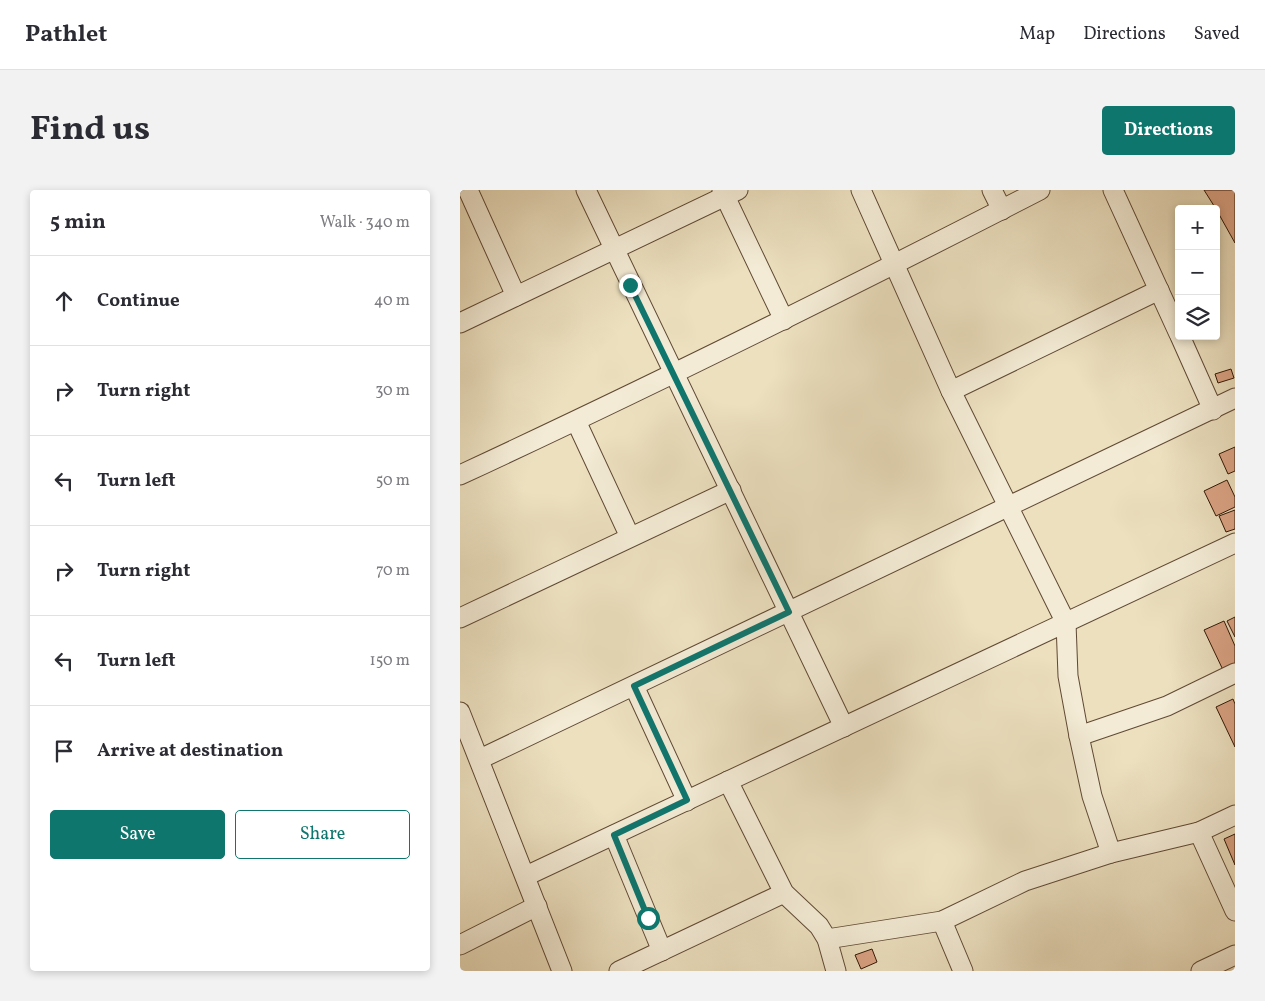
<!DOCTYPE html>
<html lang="en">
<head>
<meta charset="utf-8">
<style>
  body { margin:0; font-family:Vollkorn,serif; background:#f2f2f3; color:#2b2b33 }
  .controls { position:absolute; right:15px; top:15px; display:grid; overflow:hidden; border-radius:5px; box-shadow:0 2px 8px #0003 }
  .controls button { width:45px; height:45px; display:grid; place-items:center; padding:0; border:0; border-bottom:1px solid #e1e1e2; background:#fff; color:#2b2b33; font:25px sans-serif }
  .stop { position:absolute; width:15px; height:15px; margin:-11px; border:4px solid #0f766e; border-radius:50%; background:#fff }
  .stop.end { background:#0f766e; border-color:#fff; box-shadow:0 1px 5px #0008 }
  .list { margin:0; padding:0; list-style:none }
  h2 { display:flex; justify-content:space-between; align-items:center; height:65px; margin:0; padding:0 20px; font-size:21px }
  h2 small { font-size:16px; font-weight:400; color:#7c7c81 }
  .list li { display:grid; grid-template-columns:32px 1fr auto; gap:15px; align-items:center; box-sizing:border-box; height:90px; padding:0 20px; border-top:1px solid #e1e1e2 }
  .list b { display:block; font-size:19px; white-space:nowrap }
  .list em { font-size:16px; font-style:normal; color:#7c7c81 }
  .actions { display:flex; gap:10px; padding:15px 20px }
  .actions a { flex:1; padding:11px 0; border:1px solid #0f766e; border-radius:5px; text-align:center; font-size:18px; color:#0f766e }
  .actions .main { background:#0f766e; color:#fff }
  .icon { flex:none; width:28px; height:28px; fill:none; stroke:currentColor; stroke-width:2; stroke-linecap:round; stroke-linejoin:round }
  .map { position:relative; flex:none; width:775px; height:781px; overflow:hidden; border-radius:5px }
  header { display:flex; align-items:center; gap:30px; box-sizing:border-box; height:70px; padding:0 25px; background:#fff; border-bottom:1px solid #e1e1e2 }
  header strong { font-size:24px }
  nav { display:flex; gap:28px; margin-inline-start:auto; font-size:18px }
  .intro { display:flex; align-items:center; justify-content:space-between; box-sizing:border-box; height:120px; padding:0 30px }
  h1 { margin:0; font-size:35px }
  .button { padding:12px 22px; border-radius:5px; background:#0f766e; color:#fff; font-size:18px; font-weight:700 }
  main { display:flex; gap:30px; padding:0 30px }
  aside { flex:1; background:#fff; border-radius:5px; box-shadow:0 2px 8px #0003 }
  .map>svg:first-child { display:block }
</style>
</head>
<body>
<header>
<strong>Pathlet</strong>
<nav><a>Map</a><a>Directions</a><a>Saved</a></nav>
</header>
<div class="intro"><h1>Find us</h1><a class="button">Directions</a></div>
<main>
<aside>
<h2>5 min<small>Walk · 340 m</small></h2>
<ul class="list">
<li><svg class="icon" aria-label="ahead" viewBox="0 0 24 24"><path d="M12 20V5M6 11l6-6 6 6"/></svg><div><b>Continue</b></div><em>40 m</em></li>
<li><svg class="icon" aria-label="right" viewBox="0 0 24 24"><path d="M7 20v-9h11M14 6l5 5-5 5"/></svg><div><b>Turn right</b></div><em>30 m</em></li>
<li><svg class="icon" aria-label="left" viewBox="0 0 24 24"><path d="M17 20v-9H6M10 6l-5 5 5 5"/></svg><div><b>Turn left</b></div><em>50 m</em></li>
<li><svg class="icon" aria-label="right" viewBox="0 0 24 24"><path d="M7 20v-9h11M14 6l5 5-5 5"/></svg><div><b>Turn right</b></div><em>70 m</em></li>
<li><svg class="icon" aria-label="left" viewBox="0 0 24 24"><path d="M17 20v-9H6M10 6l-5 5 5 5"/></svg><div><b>Turn left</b></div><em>150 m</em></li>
<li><svg class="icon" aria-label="arrive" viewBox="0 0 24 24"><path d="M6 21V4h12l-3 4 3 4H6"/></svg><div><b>Arrive at destination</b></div></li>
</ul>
<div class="actions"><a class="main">Save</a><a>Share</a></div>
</aside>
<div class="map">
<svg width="775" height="781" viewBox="0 0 775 781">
  <rect width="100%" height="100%" fill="#ece0bf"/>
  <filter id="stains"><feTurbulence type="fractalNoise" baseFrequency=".004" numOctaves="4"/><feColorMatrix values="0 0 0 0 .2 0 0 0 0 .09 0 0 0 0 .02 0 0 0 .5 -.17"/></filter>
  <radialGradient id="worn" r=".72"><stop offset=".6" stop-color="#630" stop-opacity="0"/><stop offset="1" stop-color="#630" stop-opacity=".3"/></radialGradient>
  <g fill="#daa384" stroke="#311705">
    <path d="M744 0H775V53L756 19Z"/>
    <path d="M771 179 774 188 758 193 755 184Z"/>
    <path d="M775 257V281L768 284 759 264Z"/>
    <path d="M767 290 775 307V317L756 326 744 301Z"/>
    <path d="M775 320V339L766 342 759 326Z"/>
    <path d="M775 427V447L767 431Z"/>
    <path d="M764 431 775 456V474L763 480 744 440Z"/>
    <path d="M773 509 775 514V557L756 517Z"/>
    <path d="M775 644V675L764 649Z"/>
    <path d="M412 759 417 772 401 779 395 765Z"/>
  </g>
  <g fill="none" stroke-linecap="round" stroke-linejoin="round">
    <g stroke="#604934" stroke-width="21">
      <g id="minor">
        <path d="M8 0 56 106"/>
        <path d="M126 0 384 537"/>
        <path d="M262 0 324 130"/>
        <path d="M401 0 491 201 606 433 608 486 619 546 632 606 651 663"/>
        <path d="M532 0 542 20"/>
        <path d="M653 0 719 144"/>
        <path d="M0 133 278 0"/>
        <path d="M720 146 753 220"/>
        <path d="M491 201 699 100"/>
        <path d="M116 231 170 347"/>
        <path d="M0 285C196 194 389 98 580 0"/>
        <path d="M0 428 271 300"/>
        <path d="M174 496 227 611"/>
        <path d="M0 522 102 781"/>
        <path d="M619 546 707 516 775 483"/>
        <path d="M20 569 775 208"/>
        <path d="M268 591 324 703 359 736 367 749 376 781"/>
        <path d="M739 642 775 721"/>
        <path d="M154 645 202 761"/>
        <path d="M66 686 775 353"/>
        <path d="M482 731 503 781"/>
        <path d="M367 749 482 731 565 691 651 663 739 642 775 625"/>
        <path d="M0 755 77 716"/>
        <path d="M159 781 324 703"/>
        <path d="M741 781 775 765"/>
      </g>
    </g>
    <use href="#minor" stroke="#f3ebd5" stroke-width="19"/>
  </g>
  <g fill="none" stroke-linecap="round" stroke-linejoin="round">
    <path stroke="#0f766e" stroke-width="6" d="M170 95 329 422 174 496 227 610 154 645 188 728"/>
  </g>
  <rect width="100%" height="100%" filter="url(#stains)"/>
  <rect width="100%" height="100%" fill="url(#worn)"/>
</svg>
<div class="controls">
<button>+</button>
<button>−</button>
<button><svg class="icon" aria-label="layers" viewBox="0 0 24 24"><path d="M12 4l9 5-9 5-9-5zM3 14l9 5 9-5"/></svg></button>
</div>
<div class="stop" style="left:188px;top:728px"></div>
<div class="stop end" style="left:170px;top:95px"></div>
</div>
</main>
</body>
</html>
